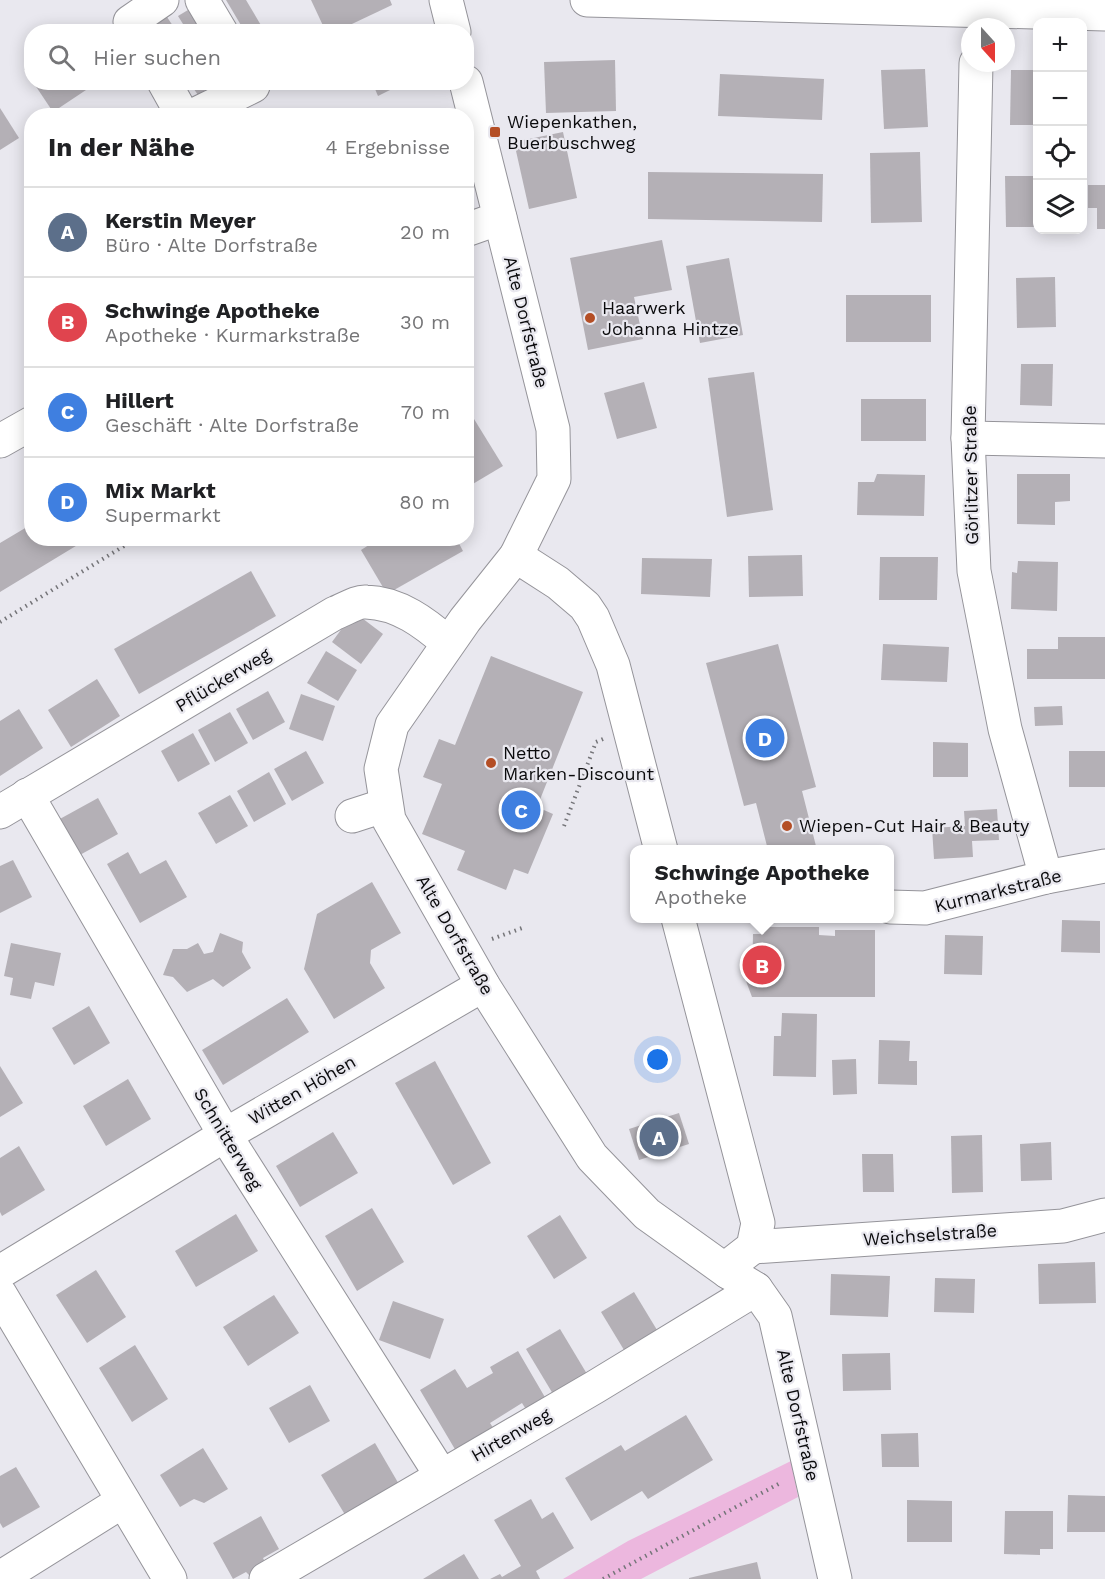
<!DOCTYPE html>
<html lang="de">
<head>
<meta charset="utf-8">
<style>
  body { margin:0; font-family:"Work Sans",sans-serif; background:#f2f2f2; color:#202124 }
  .controls { position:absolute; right:18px; top:18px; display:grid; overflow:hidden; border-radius:12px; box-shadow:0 3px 15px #0003 }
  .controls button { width:54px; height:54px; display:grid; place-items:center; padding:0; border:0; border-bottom:2px solid #e0e0e0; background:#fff; color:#202124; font:30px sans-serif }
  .compass { position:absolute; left:961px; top:18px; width:54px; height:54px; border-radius:50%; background:#fff; box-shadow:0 3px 15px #0003; rotate:159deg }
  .you { position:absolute; left:658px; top:1060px; width:21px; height:21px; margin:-15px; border:4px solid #fff; border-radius:50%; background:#1a73e8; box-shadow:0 0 0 9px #1a73e833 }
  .badge { display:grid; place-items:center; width:39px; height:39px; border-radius:50%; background:#b44e25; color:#fff; font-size:20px; font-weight:700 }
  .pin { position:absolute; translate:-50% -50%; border:3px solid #fff; box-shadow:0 2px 6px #0006 }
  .popup { position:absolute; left:630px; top:845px; width:264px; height:78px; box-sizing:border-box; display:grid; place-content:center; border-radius:12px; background:#fff; filter:drop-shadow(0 2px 4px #0005); font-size:20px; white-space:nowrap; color:#757577 }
  .popup b { font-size:22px; color:#202124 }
  .popup::after { content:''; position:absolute; left:50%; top:100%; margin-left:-12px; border:12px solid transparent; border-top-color:#fff }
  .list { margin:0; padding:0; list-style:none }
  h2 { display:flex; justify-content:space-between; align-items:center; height:78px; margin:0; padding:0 24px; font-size:26px }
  h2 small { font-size:20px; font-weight:400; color:#757577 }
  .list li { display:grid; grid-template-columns:39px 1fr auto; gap:18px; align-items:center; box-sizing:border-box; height:90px; padding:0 24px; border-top:2px solid #e0e0e0 }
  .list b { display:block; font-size:22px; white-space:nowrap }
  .list p { margin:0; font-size:20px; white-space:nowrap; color:#757577 }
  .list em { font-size:20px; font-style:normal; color:#757577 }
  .icon { flex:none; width:33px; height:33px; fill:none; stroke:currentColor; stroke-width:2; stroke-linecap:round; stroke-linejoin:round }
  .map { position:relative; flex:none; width:1105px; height:1579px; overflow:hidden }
  .search { position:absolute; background:#fff; box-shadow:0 3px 15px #0003; left:24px; top:24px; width:450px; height:66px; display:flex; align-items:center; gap:15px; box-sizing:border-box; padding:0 21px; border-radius:24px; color:#757577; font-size:22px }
  .panel { position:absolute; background:#fff; box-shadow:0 3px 15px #0003; left:24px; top:108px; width:450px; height:438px; border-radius:24px }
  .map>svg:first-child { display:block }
</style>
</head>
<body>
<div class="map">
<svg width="1105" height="1579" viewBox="0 0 1105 1579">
  <rect width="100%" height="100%" fill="#e9e8ef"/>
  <path fill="#ecb7de" d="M791 1461 798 1497 641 1579H563L628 1541Z"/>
  <g fill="#b4b0b6">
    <path d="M226 0H246L265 32H245Z"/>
    <path d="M311 0H390L392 5 335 32H326Z"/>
    <path d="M193 7 209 32H188L178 16Z"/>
    <path d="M165 14 177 32H154L150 26Z"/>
    <path d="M615 60 616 111 546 113 544 62Z"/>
    <path d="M32 64V80L24 69Z"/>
    <path d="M925 69 928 127 884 129 881 70Z"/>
    <path d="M1011 70H1038V125H1010Z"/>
    <path d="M720 74 824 79 822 120 718 116Z"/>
    <path d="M33 82H98L53 112Z"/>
    <path d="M189 82H213L214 84 198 95Z"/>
    <path d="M372 82H406L378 96Z"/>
    <path d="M0 108 19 138 0 150Z"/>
    <path d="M563 132 577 198 529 209 514 142Z"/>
    <path d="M920 152 922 222 871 223 870 153Z"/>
    <path d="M648 172 823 174 822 222 648 219Z"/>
    <path d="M1005 176H1038V227H1006Z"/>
    <path d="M1088 185H1105V229H1097V208H1088Z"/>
    <path d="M662 240 672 290 634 297 643 339 588 350 570 258Z"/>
    <path d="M729 258 743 335 700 343 686 266Z"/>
    <path d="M1055 277 1056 327 1017 328 1016 278Z"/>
    <rect x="846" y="295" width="85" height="47"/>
    <path d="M1021 364H1053L1052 406 1020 405Z"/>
    <path d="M754 372 773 510 727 517 708 378Z"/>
    <path d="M644 382 657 428 617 439 604 393Z"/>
    <rect x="861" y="399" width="65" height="42"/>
    <path d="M466 406 503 466 466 488Z"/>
    <path d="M877 474 925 475 924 516 857 515 858 482H874Z"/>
    <path d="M1017 474H1070V501L1055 502V525L1017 524Z"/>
    <path d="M32 524V538H89L0 592V543Z"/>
    <path d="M380 538H456L463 551 387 594 361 550Z"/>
    <path d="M802 555 803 596 749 597 748 556Z"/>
    <path d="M880 557H938L937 600H879Z"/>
    <path d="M642 558 712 559 710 597 641 594Z"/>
    <path d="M1018 561 1058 562 1057 611 1011 609 1012 572 1017 573Z"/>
    <path d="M251 571 276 616 139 694 114 649Z"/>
    <path d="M354 612 383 634 361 664 332 642Z"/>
    <path d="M1058 637H1105V679H1027V649H1058Z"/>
    <path d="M778 644 816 787 802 791 817 850H768L756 803 744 806 706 663Z"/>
    <path d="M883 644 949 647 947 682 881 680Z"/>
    <path d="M326 651 357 670 338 701 307 683Z"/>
    <path d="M491 656 583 692 537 807 553 814 528 874 514 869 506 890 457 870 465 851 422 834 442 784 423 777 439 739 455 745Z"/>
    <path d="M97 679 120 716 71 747 48 710Z"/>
    <path d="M268 691 285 722 253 740 236 709Z"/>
    <path d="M301 694 335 706 323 741 289 729Z"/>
    <path d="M1062 706 1063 725 1035 726 1034 707Z"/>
    <path d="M19 709 43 748 0 776V721Z"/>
    <path d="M230 712 248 743 215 762 198 730Z"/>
    <path d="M193 733 210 764 178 782 161 751Z"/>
    <path d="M933 742 968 743V777H933Z"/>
    <path d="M306 751 324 783 292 801 274 769Z"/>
    <rect x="1069" y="751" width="36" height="36"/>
    <path d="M269 772 286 804 254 822 237 791Z"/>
    <path d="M230 795 248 826 216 844 198 813Z"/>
    <path d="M98 798 118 834 78 856 58 820Z"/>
    <path d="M997 809 999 840 972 841 973 857 934 859 932 828 965 826 964 811Z"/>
    <path d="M128 852 140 874 166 860 187 897 140 923 107 864Z"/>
    <path d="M13 860 32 897 0 913V866Z"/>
    <path d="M372 882 401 933 371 950 370 963 385 988 334 1019 304 969 317 914Z"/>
    <path d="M1062 920 1100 921V953L1061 952Z"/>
    <path d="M764 927H819V935L835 936V930H875V997H752L746 981 752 982 753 934H764Z"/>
    <path d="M220 933 243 942 242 952 251 968 223 987 213 979 187 992 173 977 163 975 173 949H187L198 943 204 954 213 952Z"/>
    <path d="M945 935 983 936 982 975 944 974Z"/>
    <path d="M11 943 61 953 54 986 35 982 31 999 10 995 13 978 4 976Z"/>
    <path d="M287 998 309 1032 223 1085 202 1050Z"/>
    <path d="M89 1006 110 1043 74 1065 52 1028Z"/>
    <path d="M782 1013 817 1014 816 1077 773 1076 774 1036H781Z"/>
    <path d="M879 1040 910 1041 909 1061H917V1085L878 1084Z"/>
    <path d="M856 1059 857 1094 833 1095 832 1060Z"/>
    <path d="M435 1061 491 1163 453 1185 395 1083Z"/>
    <path d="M0 1066 23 1103 0 1117Z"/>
    <path d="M128 1079 151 1119 106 1146 83 1106Z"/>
    <path d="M679 1113 689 1144 639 1160 629 1129Z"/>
    <path d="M333 1132 358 1173 300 1207 276 1166Z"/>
    <path d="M982 1135 983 1192 952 1193 951 1136Z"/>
    <path d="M1051 1142 1052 1180 1021 1181 1020 1144Z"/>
    <path d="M19 1146 45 1190 2 1216 0 1212V1158Z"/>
    <path d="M862 1154H893L894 1192H863Z"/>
    <path d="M372 1208 404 1262 357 1291 325 1236Z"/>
    <path d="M236 1214 258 1251 196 1287 175 1251Z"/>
    <path d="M560 1215 587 1258 554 1279 527 1236Z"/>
    <path d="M1095 1262 1096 1303 1039 1304 1038 1264Z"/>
    <path d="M96 1270 126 1317 87 1343 56 1295Z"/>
    <path d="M831 1274 890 1276 888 1317 830 1315Z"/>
    <path d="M935 1278 975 1279 974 1313 934 1312Z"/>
    <path d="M634 1292 657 1330 624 1350 601 1312Z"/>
    <path d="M274 1295 299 1333 248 1366 223 1327Z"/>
    <path d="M393 1301 444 1319 430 1359 379 1340Z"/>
    <path d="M560 1329 587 1374 553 1394 526 1349Z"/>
    <path d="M135 1345 168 1399 132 1422 99 1368Z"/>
    <path d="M518 1351 546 1399 527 1411 522 1403 490 1423 494 1429 456 1451 420 1390 455 1369 467 1388 493 1373 490 1367Z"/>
    <path d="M890 1353 891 1390 843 1391 842 1354Z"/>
    <path d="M310 1385 330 1421 289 1443 269 1408Z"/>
    <path d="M686 1415 713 1460 648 1499 642 1491 591 1521 565 1478 621 1445 625 1451Z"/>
    <path d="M918 1433 919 1467H882L881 1434Z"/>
    <path d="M375 1443 400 1486 347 1518 321 1475Z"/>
    <path d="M203 1448 228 1489 204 1503 194 1499 180 1507 160 1475Z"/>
    <path d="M16 1467 40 1507 3 1528 0 1523V1476Z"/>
    <path d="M1068 1495 1105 1496V1532H1067Z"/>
    <path d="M531 1499 542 1519 553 1512 574 1548 536 1571 540 1579H490L500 1574 502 1577 521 1566 494 1520Z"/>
    <path d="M907 1500 952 1501V1542H907Z"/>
    <path d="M1005 1511H1053V1549H1040V1555L1004 1554Z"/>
    <path d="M261 1516 279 1549 263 1558 267 1566 250 1576 246 1572 233 1579 213 1543Z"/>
    <path d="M464 1554 479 1579H423Z"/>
    <path d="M757 1562 761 1579H689V1578Z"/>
  </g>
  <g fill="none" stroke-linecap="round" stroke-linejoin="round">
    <g stroke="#95949a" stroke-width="35">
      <g id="minor">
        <path d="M202 0 221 32"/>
        <path d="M446 0 454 32"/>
        <path d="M587 0 1105 14"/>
        <path d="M135 32 130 22 162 0"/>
        <path d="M976 63 968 438 974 571 1005 729 1046 877"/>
        <path d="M164 82 183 116"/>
        <path d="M466 82 553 429 554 479 516 556 465 620 392 725 381 769 389 820 483 985 592 1157 647 1214 728 1272 756 1289 775 1316 835 1579"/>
        <path d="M192 116 253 86 251 82"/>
        <path d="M466 230 500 218"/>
        <path d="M968 438 1105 441"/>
        <path d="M0 441 32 423"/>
        <path d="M516 556 558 583 585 606 593 618 613 665 661 850"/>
        <path d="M27 795 225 1135 441 1475"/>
        <path d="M0 812 335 613C344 610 357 601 366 602 399 603 425 623 448 643"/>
        <path d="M352 816 386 805"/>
        <path d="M890 907 925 908 1046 877 1105 866"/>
        <path d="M678 918 758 1223 753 1247 735 1261 728 1272"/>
        <path d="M753 1247 1063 1226 1105 1215"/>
        <path d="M0 1272 225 1135 483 985"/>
        <path d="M0 1294 170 1579"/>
        <path d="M0 1578 123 1501"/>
        <path d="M266 1579 595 1387 756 1289"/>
      </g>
    </g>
    <g stroke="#757579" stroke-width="4" stroke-dasharray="1.5 4.5" stroke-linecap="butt">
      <path d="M0 622 137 538"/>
      <path d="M564 826 596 742 603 739"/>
      <path d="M492 939 525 927"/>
      <path d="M603 1579 782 1482"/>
    </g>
    <use href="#minor" stroke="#fff" stroke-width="33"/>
  </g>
  <g fill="#b44e25" stroke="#e9e8ef" stroke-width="2">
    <rect x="489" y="126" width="12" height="12" rx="3"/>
    <circle cx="590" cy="318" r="6"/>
    <circle cx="491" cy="763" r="6"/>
    <circle cx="787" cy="826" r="6"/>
  </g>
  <g text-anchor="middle" stroke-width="4.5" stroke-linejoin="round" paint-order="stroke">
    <g font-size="18" fill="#0b0b0d" stroke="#e9e8ef" text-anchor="start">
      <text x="507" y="128">Wiepenkathen,<tspan x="507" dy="21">Buerbuschweg</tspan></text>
      <text x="602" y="314">Haarwerk<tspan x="602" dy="21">Johanna Hintze</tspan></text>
      <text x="503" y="759">Netto<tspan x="503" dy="21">Marken-Discount</tspan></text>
      <text x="799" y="832">Wiepen-Cut Hair &amp; Beauty</text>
    </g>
    <g font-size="18" fill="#0b0b0d" stroke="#e9e8ef">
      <text transform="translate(526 322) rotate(76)" y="6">Alte Dorfstraße</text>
      <text transform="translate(971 475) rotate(-91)" y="6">Görlitzer Straße</text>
      <text transform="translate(223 680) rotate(-31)" y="6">Pflückerweg</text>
      <text transform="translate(998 891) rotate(-14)" y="6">Kurmarkstraße</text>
      <text transform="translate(455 935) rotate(60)" y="6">Alte Dorfstraße</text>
      <text transform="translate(302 1090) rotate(-30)" y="6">Witten Höhen</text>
      <text transform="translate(228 1139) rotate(59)" y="6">Schnitterweg</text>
      <text transform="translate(930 1235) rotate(-4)" y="6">Weichselstraße</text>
      <text transform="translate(798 1415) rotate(77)" y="6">Alte Dorfstraße</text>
      <text transform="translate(511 1435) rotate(-30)" y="6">Hirtenweg</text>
    </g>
  </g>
</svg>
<div class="controls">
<button>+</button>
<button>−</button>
<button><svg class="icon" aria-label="locate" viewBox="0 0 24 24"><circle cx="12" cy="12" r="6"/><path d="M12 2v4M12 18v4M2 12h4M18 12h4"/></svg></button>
<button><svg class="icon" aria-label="layers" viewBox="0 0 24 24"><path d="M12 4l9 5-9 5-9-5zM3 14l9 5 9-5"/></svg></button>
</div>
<svg class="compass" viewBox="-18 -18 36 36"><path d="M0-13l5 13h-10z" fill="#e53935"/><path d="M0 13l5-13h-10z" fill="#757577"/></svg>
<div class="you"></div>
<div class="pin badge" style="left:659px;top:1137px;background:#5c6f8a">A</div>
<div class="pin badge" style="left:762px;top:965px;background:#e0444e">B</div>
<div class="popup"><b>Schwinge Apotheke</b>Apotheke</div>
<div class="pin badge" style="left:521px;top:810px;background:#3f7fe0">C</div>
<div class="pin badge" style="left:765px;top:738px;background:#3f7fe0">D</div>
<div class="search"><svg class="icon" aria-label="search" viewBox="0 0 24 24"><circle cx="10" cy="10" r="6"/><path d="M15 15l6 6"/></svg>Hier suchen</div>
<section class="panel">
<h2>In der Nähe<small>4 Ergebnisse</small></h2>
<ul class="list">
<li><span class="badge" style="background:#5c6f8a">A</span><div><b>Kerstin Meyer</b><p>Büro · Alte Dorfstraße</p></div><em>20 m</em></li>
<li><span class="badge" style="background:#e0444e">B</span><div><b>Schwinge Apotheke</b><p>Apotheke · Kurmarkstraße</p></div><em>30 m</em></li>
<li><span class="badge" style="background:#3f7fe0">C</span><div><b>Hillert</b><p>Geschäft · Alte Dorfstraße</p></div><em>70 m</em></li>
<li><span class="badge" style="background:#3f7fe0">D</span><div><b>Mix Markt</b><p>Supermarkt</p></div><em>80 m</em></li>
</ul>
</section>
</div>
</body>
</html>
